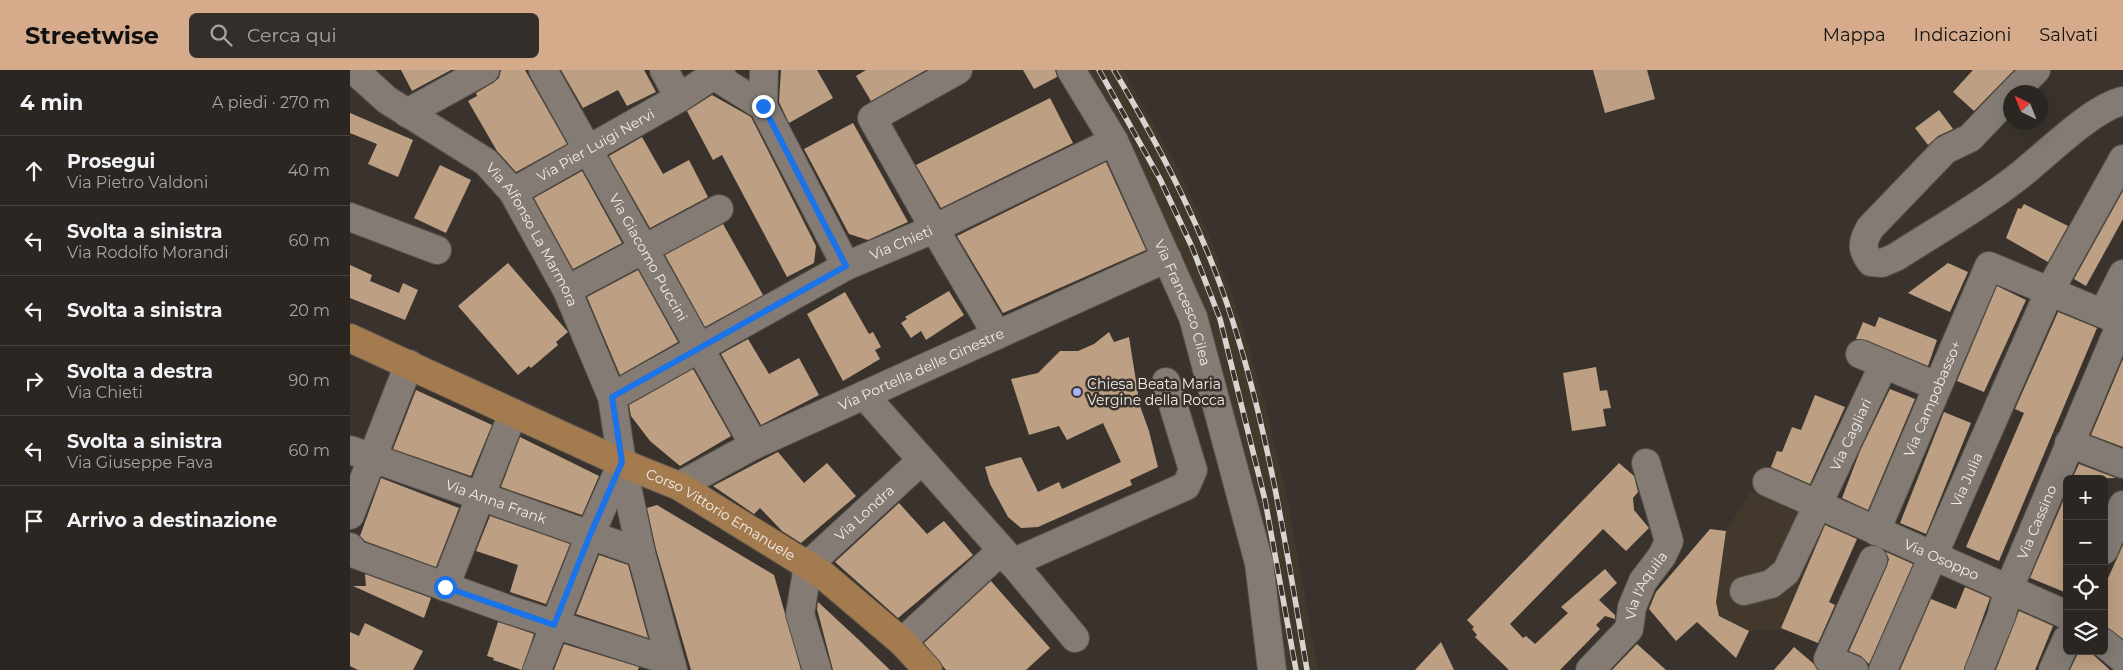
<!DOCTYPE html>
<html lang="it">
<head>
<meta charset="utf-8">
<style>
  body { margin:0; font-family:Montserrat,sans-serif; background:#342e2a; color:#f1f3f6 }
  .controls { position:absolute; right:15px; bottom:15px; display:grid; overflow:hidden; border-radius:8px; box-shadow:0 5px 20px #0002 }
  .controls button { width:45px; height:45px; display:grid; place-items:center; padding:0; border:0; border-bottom:1px solid #484340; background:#2c2622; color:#f1f3f6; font:25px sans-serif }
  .compass { position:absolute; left:1653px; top:15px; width:45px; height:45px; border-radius:50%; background:#2c2622; box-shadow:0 5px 20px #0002; rotate:317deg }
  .stop { position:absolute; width:15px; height:15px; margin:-11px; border:4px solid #1a73e8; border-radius:50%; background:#fff }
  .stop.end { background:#1a73e8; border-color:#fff; box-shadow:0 1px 5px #0008 }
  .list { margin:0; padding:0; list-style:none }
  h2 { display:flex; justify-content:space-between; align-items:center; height:65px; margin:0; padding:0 20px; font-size:21px }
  h2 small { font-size:16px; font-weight:400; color:#a6a5a5 }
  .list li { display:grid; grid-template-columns:32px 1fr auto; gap:15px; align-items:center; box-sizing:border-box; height:70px; padding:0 20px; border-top:1px solid #484340 }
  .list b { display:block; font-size:19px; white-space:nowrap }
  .list p { margin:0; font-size:16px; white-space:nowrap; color:#a6a5a5 }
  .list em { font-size:16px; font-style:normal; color:#a6a5a5 }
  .icon { flex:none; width:28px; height:28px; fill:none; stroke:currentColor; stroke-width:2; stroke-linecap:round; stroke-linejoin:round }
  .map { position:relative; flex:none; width:1773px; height:600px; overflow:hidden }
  header { display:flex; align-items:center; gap:30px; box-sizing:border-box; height:70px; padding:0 25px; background:#d6ab8b; color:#111 }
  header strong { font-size:24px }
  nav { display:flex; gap:28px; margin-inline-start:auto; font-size:18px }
  .search { width:350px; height:45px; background:#342e2a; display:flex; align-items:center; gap:12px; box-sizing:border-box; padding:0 18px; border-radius:8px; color:#a6a5a5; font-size:19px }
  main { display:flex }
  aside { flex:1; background:#2c2622 }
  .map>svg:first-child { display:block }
</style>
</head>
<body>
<header>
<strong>Streetwise</strong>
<div class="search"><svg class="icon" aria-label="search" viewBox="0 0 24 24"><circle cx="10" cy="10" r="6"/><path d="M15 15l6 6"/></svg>Cerca qui</div>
<nav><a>Mappa</a><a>Indicazioni</a><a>Salvati</a></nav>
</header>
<main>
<aside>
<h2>4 min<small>A piedi · 270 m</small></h2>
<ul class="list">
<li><svg class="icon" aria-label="ahead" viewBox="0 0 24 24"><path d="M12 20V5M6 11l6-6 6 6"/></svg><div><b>Prosegui</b><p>Via Pietro Valdoni</p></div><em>40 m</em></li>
<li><svg class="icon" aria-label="left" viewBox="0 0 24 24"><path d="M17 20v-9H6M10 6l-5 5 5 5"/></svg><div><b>Svolta a sinistra</b><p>Via Rodolfo Morandi</p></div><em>60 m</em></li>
<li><svg class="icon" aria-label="left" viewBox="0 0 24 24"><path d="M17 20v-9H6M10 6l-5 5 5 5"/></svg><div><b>Svolta a sinistra</b></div><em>20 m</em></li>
<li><svg class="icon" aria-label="right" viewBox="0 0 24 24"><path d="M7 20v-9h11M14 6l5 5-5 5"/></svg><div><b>Svolta a destra</b><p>Via Chieti</p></div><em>90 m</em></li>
<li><svg class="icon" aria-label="left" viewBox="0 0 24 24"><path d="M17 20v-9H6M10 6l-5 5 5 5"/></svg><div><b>Svolta a sinistra</b><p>Via Giuseppe Fava</p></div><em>60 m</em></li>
<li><svg class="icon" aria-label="arrive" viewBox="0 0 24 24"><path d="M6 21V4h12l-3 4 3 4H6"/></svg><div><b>Arrivo a destinazione</b></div></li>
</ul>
</aside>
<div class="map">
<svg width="1773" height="600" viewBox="0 0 1773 600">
  <rect width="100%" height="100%" fill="#3a332d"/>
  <g fill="#43382c">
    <path d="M727 0H773L829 99 861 169 890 246 915 333 937 426 968 600H928L901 422Z"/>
    <path d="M1401 421 1475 455 1430 560 1399 561 1369 546 1366 532 1376 461Z"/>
  </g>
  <g fill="#bda083">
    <path d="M51 0H101L62 21Z"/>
    <path d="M151 0H175L217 74 166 102 147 81 118 31 127 26 126 23 143 13 149 8Z"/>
    <path d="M211 0H294L306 22 277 36 268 20 233 38Z"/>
    <path d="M431 0H467L483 28 439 53 429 32Z"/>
    <path d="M516 0H576L521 31 506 6Z"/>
    <path d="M673 0H705L707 7 684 19Z"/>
    <path d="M1243 0H1297L1305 29 1255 43Z"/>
    <path d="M1623 0H1664L1624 41 1603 22Z"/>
    <path d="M362 25 401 47 466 176 464 193 437 207 372 85 363 90 337 41Z"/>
    <path d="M700 28 723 73 591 138 566 95Z"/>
    <path d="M1589 40 1603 59 1588 66 1578 75 1565 58Z"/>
    <path d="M0 43 63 70 48 107 18 94 27 74 0 63Z"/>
    <path d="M503 53 558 152 518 170 499 164 454 79Z"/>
    <path d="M292 67 313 104 339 90 358 127 300 158 259 86Z"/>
    <path d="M756 92 796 180 653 243 607 166Z"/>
    <path d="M90 95 121 110 96 163 64 148Z"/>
    <path d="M232 101 272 173 223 199 184 128Z"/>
    <path d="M1773 121V149L1736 216 1724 209Z"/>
    <path d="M1674 134 1718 156 1698 192 1656 168 1668 138 1671 139Z"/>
    <path d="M373 154 413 225 355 257 315 185Z"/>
    <path d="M158 193 218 262 206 272 208 275 181 298 179 296 168 305 108 236Z"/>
    <path d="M1598 193 1618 202 1600 242 1558 223Z"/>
    <path d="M0 195 22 205 20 211 49 223 53 213 68 220 55 250 0 228Z"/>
    <path d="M288 200 328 272 270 305 237 227Z"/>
    <path d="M1647 216 1676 230 1634 322 1607 311Z"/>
    <path d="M599 221 614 245 576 270 571 261 561 268 551 253 557 249 555 247Z"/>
    <path d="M495 222 519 264 523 262 531 277 525 280 530 289 493 311 457 244Z"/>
    <path d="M1708 242 1747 258 1649 491 1616 477 1674 343 1665 339Z"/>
    <path d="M1529 247 1587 270 1578 296 1516 270 1506 269 1513 252 1525 257Z"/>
    <path d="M759 262 764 272 779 267 790 336 799 361 808 397 780 410 782 415 688 457 671 458 658 447 640 414 635 397 671 387 688 422 709 412 712 419 771 392 753 353 717 370 709 356 679 365 661 309 688 303 710 281H728L744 274Z"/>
    <path d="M398 269 419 304 449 288 469 325 411 355 371 284Z"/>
    <path d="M1773 289V377L1741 365Z"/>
    <path d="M1246 297 1250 321 1257 320 1261 338 1253 339 1256 356 1222 361 1213 303Z"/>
    <path d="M343 299 381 366 330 396 300 371 281 346 279 335Z"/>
    <path d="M1540 319 1565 329 1518 440 1492 428 1510 381Z"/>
    <path d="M66 320 142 355 121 406 43 379Z"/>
    <path d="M1465 325 1495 337 1460 414 1421 397 1427 381 1432 382 1442 357 1451 360Z"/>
    <path d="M1594 342 1621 353 1576 464 1550 453Z"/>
    <path d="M170 367 249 406 232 445 151 417Z"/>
    <path d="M428 382 454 413 477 393 506 426 451 473 432 461 410 438 404 444 363 416Z"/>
    <path d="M1269 393 1284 406 1288 422 1283 428 1284 440 1299 458 1276 481 1253 459 1160 554 1173 568 1176 566 1185 574 1218 543 1211 537 1255 499 1267 513 1249 530 1265 545V549L1255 546 1246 555 1250 559 1210 600H1159L1125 567 1127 565 1122 559 1124 557 1117 550Z"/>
    <path d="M1729 394 1766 408 1722 409Z"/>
    <path d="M31 408 109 438 86 497 15 471 10 466Z"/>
    <path d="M1717 422V523L1680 508Z"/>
    <path d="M549 433 577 464 594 451 623 485 548 548 485 492Z"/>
    <path d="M307 435 424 505 451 600H341L306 479 297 438Z"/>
    <path d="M140 446 220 474 196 534 160 522 168 495 126 481Z"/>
    <path d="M1475 455 1507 469 1479 532 1485 535 1468 573 1431 558Z"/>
    <path d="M1360 459 1376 461 1366 532 1369 546 1399 561 1386 588 1347 552 1326 571 1299 539 1306 522Z"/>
    <path d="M1773 475V569L1754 555V517Z"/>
    <path d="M1536 482 1563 494 1519 594 1511 586 1499 581 1537 496 1539 489Z"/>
    <path d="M249 485 278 495 298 568 226 544Z"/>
    <path d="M15 504 81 528 74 548 3 516H16Z"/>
    <path d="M641 511 700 578 676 600H596L574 573Z"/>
    <path d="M1615 517 1640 528 1614 600H1550L1581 529 1606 539Z"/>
    <path d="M468 532 510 571 540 600H483L467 539Z"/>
    <path d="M1669 541 1703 556 1685 600H1646Z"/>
    <path d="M148 552 184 564 172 600 143 590 144 588 137 586Z"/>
    <path d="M15 553 73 581 63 600H8L0 596V562L9 566Z"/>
    <path d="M1091 572 1104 600H1065Z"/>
    <path d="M214 574 289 597 288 600H204Z"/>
    <path d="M1287 574 1316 600H1262Z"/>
    <path d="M1444 577 1464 594 1468 600H1424Z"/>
    <path d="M1729 581H1739L1760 600H1720Z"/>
  </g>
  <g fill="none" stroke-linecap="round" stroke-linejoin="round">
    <g stroke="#57524c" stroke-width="30">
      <g id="minor">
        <path id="s1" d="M4 0 37 30 136 92 163 122 217 220 262 327 272 393 291 483 323 600"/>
        <path id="s2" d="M193 0 404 375"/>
        <path d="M314 0 329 28"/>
        <path d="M608 0 522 48 584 158 647 265"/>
        <path id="s3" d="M721 0 764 71 843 247 909 493 922 600"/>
        <path d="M363 5 413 36 496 196"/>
        <path d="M1664 22 1686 0"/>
        <path d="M1660 26 1620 68 1595 80 1520 158C1512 172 1511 179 1521 192L1532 193 1546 187C1586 161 1628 138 1665 109 1693 88 1741 38 1773 31"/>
        <path d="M413 36 414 0"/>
        <path d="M57 43 135 0"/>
        <path id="s4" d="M163 122 329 28 371 0"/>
        <path d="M0 147 87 180"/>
        <path d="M217 220 369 139"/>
        <path d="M1753 243 1773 204"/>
        <path d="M1510 284 1586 316"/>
        <path d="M514 325 652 480 725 568"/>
        <path id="s5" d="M262 327 496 196 579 161 764 71"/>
        <path d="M1719 373 1773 394"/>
        <path id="s6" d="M0 380 291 483"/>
        <path id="s7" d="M1417 412 1717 545"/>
        <path id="s8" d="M329 416 404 375 817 188"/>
        <path d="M0 445 59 294"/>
        <path id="s9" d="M1526 461 1639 196 1773 252"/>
        <path d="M0 477 5 484 160 540 320 591"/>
        <path d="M1754 480 1773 435"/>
        <path d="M662 493 836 416 843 400 816 312"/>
        <path d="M95 517 163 343"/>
        <path id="s10" d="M1394 521 1421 514 1436 502 1534 294"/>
        <path d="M552 572 652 480"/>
        <path d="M1754 573 1773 589"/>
        <path d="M187 600 240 465 272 393"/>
        <path id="s11" d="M467 600 450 544 458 495 571 391"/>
        <path id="s12" d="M1240 600 1279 559 1282 537 1293 511 1312 486 1319 471 1296 393"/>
        <path d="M1504 600 1478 589 1523 490"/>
        <path id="s13" d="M1533 600 1700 220 1773 89"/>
        <path id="s14" d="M1629 600 1651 547 1659 518 1772 251"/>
        <path d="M1703 600 1717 569"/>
      </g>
    </g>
    <g stroke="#57524c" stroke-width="30">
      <g id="major">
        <path id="s15" d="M0 268 272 393 329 416 473 505 552 572 578 600"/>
      </g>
    </g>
    <use href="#minor" stroke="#837b74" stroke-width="28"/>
    <use href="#major" stroke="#a47b4f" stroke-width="28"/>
    <g stroke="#d8d4d0" stroke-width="5.5">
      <g id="rail">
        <path d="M749 0 810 109 842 177 870 249 915 430 946 600"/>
        <path d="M764 0C811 79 854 161 882 249 919 363 937 482 957 600"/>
      </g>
    </g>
    <use href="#rail" stroke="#3a332d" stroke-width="4" stroke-dasharray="11" stroke-linecap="butt"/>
  </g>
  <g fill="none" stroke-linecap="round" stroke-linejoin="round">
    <path stroke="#1a73e8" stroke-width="6" d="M95 517 204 555 240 465 272 392 262 327 496 196 413 36"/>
  </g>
  <circle fill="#a4b1fc" stroke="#3a332d" stroke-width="2" cx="727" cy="322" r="5"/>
  <g text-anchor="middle" stroke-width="5" stroke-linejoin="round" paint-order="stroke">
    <g font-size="14" fill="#f1ede9" stroke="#3a332d">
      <text dy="5" stroke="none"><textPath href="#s4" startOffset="95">Via Pier Luigi Nervi</textPath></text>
      <text dy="5" stroke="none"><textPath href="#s1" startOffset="248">Via Alfonso La Marmora</textPath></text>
      <text dy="5" stroke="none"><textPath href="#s5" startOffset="328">Via Chieti</textPath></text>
      <text dy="5" stroke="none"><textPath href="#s2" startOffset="215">Via Giacomo Puccini</textPath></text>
      <text dy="5" stroke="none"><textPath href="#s3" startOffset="259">Via Francesco Cilea</textPath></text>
      <text dy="5" stroke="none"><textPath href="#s8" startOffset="269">Via Portella delle Ginestre</textPath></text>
      <text dy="5" stroke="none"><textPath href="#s9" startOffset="144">Via Campobasso+</textPath></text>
      <text dy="5" stroke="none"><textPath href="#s10" startOffset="199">Via Cagliari</textPath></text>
      <text dy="5" stroke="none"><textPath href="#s13" startOffset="208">Via Julia</textPath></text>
      <text dy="5" stroke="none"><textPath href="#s6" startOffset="155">Via Anna Frank</textPath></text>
      <text dy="5" stroke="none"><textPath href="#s11" startOffset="185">Via Londra</textPath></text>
      <text dy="5" stroke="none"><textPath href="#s15" startOffset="411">Corso Vittorio Emanuele</textPath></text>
      <text dy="5" stroke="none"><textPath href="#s14" startOffset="159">Via Cassino</textPath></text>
      <text dy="5" stroke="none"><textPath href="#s7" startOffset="191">Via Osoppo</textPath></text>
      <text dy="5" stroke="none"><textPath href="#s12" startOffset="104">Via l'Aquila</textPath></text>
    </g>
    <g font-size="14" fill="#f1ede9" stroke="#3a332d" text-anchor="start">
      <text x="737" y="319">Chiesa Beata Maria<tspan x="737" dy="16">Vergine della Rocca</tspan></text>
    </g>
  </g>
</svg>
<div class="controls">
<button>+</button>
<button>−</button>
<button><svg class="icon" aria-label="locate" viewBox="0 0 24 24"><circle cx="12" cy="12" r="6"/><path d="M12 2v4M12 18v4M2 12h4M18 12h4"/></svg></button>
<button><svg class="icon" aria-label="layers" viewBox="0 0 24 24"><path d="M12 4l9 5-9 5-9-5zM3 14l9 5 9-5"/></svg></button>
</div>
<svg class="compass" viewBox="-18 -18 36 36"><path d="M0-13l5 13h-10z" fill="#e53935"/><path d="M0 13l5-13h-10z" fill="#a6a5a5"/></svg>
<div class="stop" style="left:95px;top:517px"></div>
<div class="stop end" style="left:413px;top:36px"></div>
</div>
</main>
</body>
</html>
